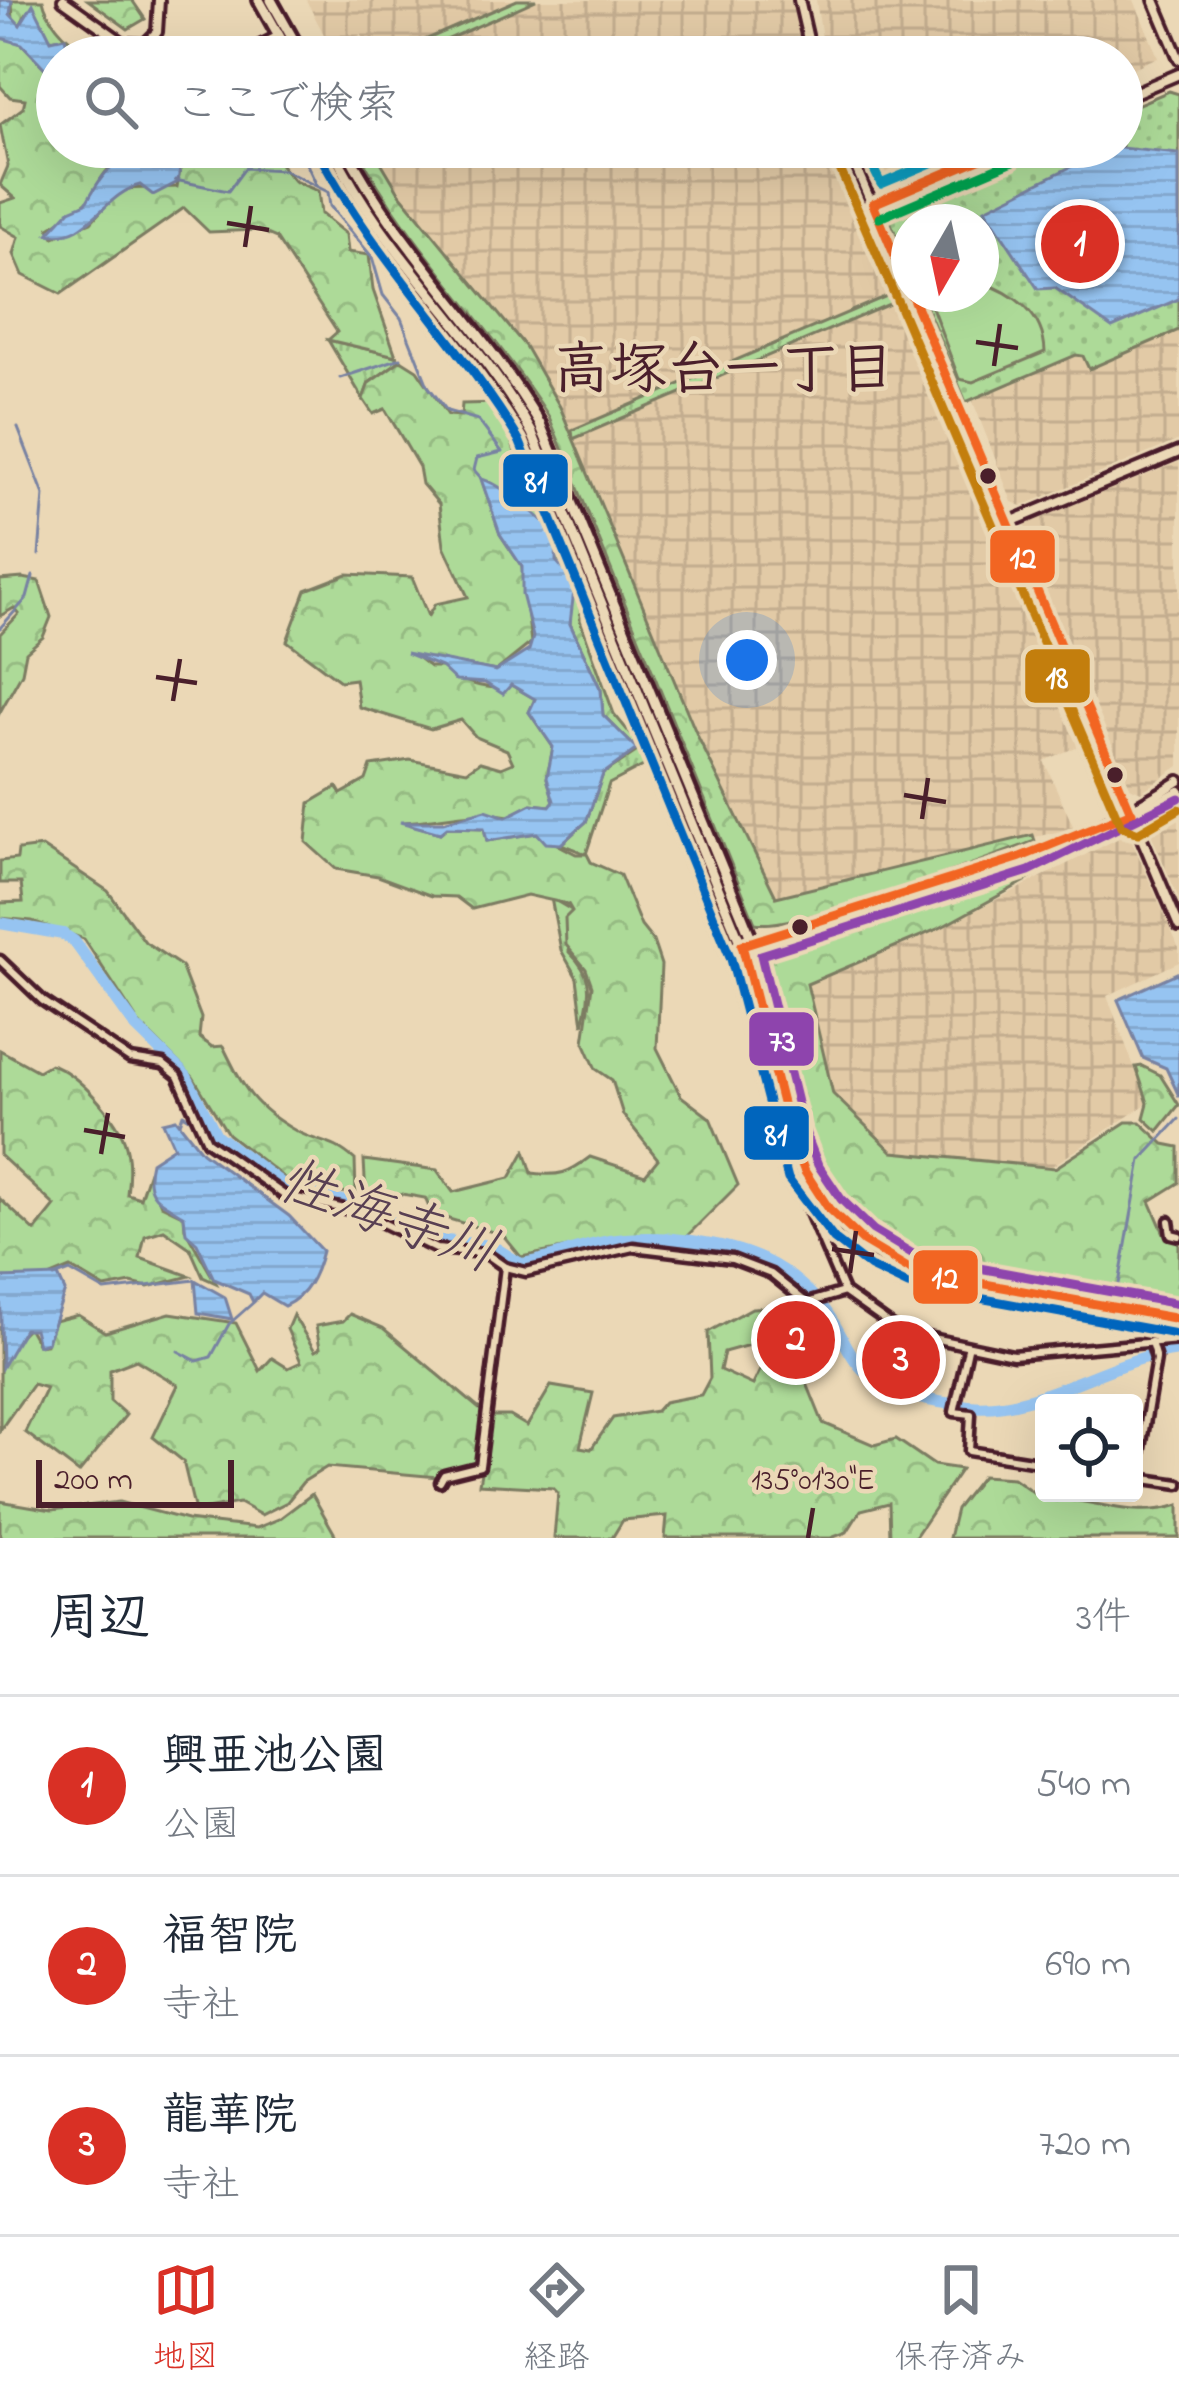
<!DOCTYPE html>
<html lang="ja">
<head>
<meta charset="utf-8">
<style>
  body { margin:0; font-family:"Indie Flower","Klee One",sans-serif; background:#f2f2f3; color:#1f2937 }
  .controls { position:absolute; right:36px; bottom:36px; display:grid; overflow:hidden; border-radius:12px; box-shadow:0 12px 48px #0002 }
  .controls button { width:108px; height:108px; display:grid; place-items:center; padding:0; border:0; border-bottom:3px solid #e0e1e3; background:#fff; color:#1f2937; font:60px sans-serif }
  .compass { position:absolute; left:891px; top:204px; width:108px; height:108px; border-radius:50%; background:#fff; box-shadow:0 12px 48px #0002; rotate:189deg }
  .scale { position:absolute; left:36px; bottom:30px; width:198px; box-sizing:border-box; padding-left:12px; border:6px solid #4a1f2b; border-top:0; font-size:33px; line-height:42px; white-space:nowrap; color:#4a1f2b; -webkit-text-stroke:9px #ebd8b6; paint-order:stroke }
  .you { position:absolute; left:747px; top:660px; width:42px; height:42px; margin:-30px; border:9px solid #fff; border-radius:50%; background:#1a73e8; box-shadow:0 0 0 18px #1a73e833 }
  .badge { display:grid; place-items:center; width:78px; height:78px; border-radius:50%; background:#d93025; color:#fff; font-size:39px; font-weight:700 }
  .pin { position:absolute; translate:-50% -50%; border:6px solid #fff; box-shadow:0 3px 12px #0006 }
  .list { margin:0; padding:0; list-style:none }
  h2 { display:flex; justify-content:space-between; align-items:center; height:156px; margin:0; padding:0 48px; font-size:51px }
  h2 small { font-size:39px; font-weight:400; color:#747a83 }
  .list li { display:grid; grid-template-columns:78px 1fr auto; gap:36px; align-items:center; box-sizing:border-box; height:180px; padding:0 48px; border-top:3px solid #e0e1e3 }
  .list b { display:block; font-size:45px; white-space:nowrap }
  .list p { margin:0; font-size:39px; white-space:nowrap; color:#747a83 }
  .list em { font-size:39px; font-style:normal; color:#747a83 }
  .icon { flex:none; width:66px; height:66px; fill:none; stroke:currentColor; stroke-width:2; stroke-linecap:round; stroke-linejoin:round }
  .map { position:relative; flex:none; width:1179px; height:1538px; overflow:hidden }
  .search { position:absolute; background:#fff; box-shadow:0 12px 48px #0002; left:36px; right:36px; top:36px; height:132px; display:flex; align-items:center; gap:30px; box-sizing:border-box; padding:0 42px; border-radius:66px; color:#747a83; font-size:45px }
  .sheet { height:696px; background:#fff }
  nav { display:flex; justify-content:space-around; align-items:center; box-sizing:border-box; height:168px; border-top:3px solid #e0e1e3; background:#fff; font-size:33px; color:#747a83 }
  nav a { display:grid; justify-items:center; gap:6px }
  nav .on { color:#d93025 }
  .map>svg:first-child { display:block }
</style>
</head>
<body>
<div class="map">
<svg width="1179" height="1538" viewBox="0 0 1179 1538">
  <defs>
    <pattern id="industrial-grid" width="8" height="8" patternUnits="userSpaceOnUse" patternTransform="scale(3)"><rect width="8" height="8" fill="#e2caa6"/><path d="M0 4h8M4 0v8" fill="none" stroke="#c3ad8f"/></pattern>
    <pattern id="grass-tufts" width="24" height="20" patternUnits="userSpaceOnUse" patternTransform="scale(3)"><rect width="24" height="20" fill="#adda98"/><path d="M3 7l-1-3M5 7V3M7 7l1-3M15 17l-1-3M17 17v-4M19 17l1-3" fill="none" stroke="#96bb83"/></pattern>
    <pattern id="forest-crowns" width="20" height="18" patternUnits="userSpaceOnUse" patternTransform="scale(3)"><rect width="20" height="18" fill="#adda98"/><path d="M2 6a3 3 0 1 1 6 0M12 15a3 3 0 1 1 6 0" fill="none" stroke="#96bb83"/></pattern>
    <pattern id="park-dots" width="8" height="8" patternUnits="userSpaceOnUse" patternTransform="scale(3)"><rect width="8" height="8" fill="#adda98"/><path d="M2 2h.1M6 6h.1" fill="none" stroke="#96bb83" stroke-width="1.8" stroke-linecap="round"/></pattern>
    <pattern id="water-rules" width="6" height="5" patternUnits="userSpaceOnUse" patternTransform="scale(3)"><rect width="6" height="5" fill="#96c4f1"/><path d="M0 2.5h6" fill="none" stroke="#83a8cf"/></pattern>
  </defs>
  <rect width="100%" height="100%" fill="#ebd8b6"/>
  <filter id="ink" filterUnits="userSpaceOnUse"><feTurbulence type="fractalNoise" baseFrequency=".00833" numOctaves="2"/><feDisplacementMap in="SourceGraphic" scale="24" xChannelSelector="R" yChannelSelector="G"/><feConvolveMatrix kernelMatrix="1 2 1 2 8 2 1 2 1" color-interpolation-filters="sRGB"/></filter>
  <g filter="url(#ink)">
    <g fill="url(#industrial-grid)">
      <path d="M306 0H517L386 57H371L361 35 330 46Z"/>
      <path d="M536 0H793L805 57H408Z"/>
      <path d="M816 0H1134L1158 57 1122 73V57H825Z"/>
      <path d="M372 147H838L896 292 572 430 525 346 400 194Z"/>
      <path d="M865 147H956L881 180Z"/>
      <path d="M899 300 1090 741 1044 761 1074 828 776 897 697 735 573 439Z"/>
      <path d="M1179 330V440L1022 506 1012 502 972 399 1076 355 1083 356 1090 369Z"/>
      <path d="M1179 462V766L1141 792 1130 787 1023 537 1026 524Z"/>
      <path d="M1179 803V899L1149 829 1154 819Z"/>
      <path d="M1119 838 1132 841 1179 948V962L1107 996 1148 1103 1052 1166 893 1152 833 1094 807 984 940 928Z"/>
    </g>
    <g fill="url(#grass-tufts)" stroke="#7c7c62" stroke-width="3">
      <path d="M517 0H536L408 57H386Z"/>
      <path d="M896 292 899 300 573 439 572 430Z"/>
      <path d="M328 340 396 356 401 360 369 383 363 399Z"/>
      <path d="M642 748 651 762 609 784 586 854 561 844 586 822 603 774Z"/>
      <path d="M551 898 573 911 569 952C595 977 590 992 583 1025L577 978 561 950Z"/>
    </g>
    <g fill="url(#forest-crowns)" stroke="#7c7c62" stroke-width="3">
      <path d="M12 0H43C46 15 64 41 83 47 96 51 99 46 111 57H69L65 37 51 40 26 14 20 25 13 20Z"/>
      <path d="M88 0H132L145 19 128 29Z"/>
      <path d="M0 35 22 44 57 81V147H140L139 155C101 166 107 172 89 199 86 204 55 225 49 228L54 237 91 222 121 189 177 187 183 153 203 158 212 147H295L281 165 294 181 318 191 321 214 346 234 348 252 369 255 373 290 396 356 328 340 337 332 276 238 258 230 209 232 184 208 61 294 23 275 14 254 19 237 0 226V203L15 198 0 185 8 166 0 125 23 108 25 99 10 97 0 86Z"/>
      <path d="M356 147H372L400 194 525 346 560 407 697 735 776 897 1033 835 1035 841C986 859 795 931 755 923L549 417C490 324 406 244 356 147Z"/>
      <path d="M401 360 417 370 448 415 461 416 462 404 498 403 534 507 554 523 562 538 581 594 580 620 614 714 642 748 637 749 603 715 601 690 570 624 573 577 556 561 555 530 482 481 500 534 522 567 531 643 496 671 416 656 430 667H441C460 681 487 693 511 685L535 699 529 712 553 747 547 778 554 801 550 806 532 804 509 816C475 809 439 820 403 822L440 833 447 827 484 828 487 841 536 833 576 854H587L591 862 620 875 641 926 653 941 661 965 657 1048 681 1096 710 1118 738 1185 685 1238 640 1234 521 1257 503 1235 432 1214 425 1198 402 1194 372 1201 366 1197 364 1160 437 1170 453 1192 510 1178 525 1151 532 1173C559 1177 569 1173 590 1157L645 1175 658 1159 623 1115 612 1080 596 1069 584 1042 592 986 586 969 566 945 565 918 572 911 568 904 527 895 472 909 456 897 432 896 378 876 336 869 306 842 310 803 337 787 341 794 366 780 371 766 410 760 467 771 480 762 501 768 513 763 507 750 476 737 461 720 431 729 359 707 355 679 340 681 287 641 306 590 347 574 412 577 428 616 435 604 468 597 444 546 439 504 422 484 419 467 385 409 373 414 363 399 369 383Z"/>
      <path d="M23 578 39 581 51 617 43 637 26 652 22 673 0 712V634L19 614 14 608 0 616V580Z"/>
      <path d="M42 847 108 891 145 942 181 966 201 1018 199 1037 212 1047 223 1046C243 1087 252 1106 296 1131 320 1144 332 1139 355 1160L356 1194 293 1185 228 1134 193 1077 139 1023 84 939 32 921 0 918V903L23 902 21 883H0V861L17 859 18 850Z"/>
      <path d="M1062 861 940 928 807 984 833 1094 893 1152 1055 1168 1126 1122H1140L1164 1144 1179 1147V1183L1150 1201 1166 1238 1179 1241V1298C1111 1287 932 1271 882 1236 861 1222 839 1198 827 1176 790 1112 780 1025 762 955Z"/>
      <path d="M0 1050 38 1071 50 1064C77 1072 119 1119 126 1146 130 1161 129 1179 127 1194L140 1198 148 1174 161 1205 184 1216 185 1229 216 1283 203 1277 190 1248 164 1230 145 1236 140 1258 190 1276 148 1287 131 1283 105 1288 71 1268 42 1280 0 1278V1199L35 1231 55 1206 0 1155Z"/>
      <path d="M1142 1066 1160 1075 1179 1105 1158 1131 1144 1118 1148 1103 1136 1067Z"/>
      <path d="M769 1307 760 1342 724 1352 720 1370 753 1385 762 1366 804 1376 823 1423 874 1445 896 1439 934 1465 961 1469 914 1538H890L889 1503 861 1510 847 1532 831 1538H665L667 1516 623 1520 612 1538H554L558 1493 553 1488 479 1484 491 1416H510L527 1426 551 1386 593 1393 580 1447 591 1449 613 1418 656 1411 664 1402 701 1395 710 1378 708 1332 752 1308Z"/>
      <path d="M170 1313 236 1323 260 1371 272 1358 288 1368 301 1362 287 1329 293 1315 315 1351 320 1348 316 1326 343 1321 350 1314 383 1328 483 1412 477 1463 438 1477 327 1467 303 1482 287 1502 261 1515 239 1503 195 1511 183 1461 153 1437 178 1385 136 1360 110 1370V1401L126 1415 79 1473 25 1432 46 1388 33 1384 0 1430V1326V1356L28 1327 38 1345 46 1344 54 1321 78 1315 105 1332Z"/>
      <path d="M982 1476 1013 1478 1040 1497C1085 1496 1131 1521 1179 1505V1538H949L956 1509Z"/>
      <path d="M312 1494 337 1538H0V1501L52 1510 119 1502 187 1520 257 1528 279 1519Z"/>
    </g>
    <path fill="url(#park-dots)" stroke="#7c7c62" stroke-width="3" d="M1169 91 1179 94V330L1089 369 1083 356 1076 355 966 402 921 294H981V222H909V266L888 216 891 207 1035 147H1122V111Z"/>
    <path fill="#adda98" stroke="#7c7c62" stroke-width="3" d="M981 282C1015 293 1044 315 1045 352L973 382 959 379 932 307 937 294H981Z"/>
    <g fill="url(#water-rules)" stroke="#7882a2" stroke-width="3">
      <path d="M0 0H12L10 14 20 25 33 4 51 40 65 37 69 57H57V81L22 44 1 38Z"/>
      <path d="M140 147H183L178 182 153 195 140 185C104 194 88 242 48 234L70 210 86 203C100 178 108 163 138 155Z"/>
      <path d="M1111 147 1179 154V299L1112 328 1055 288 1038 289 985 209Z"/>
      <path d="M481 479C502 483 539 518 557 533L556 561 575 582 570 624 601 690 603 715 637 749 603 774 586 822 561 844 546 843 537 833 487 841 484 828 447 827 440 833 400 822H443L486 810 506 817 532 804 550 806 554 801 547 778 553 747 529 712 535 699 511 685 503 694 485 683 456 681 441 667 406 653 496 671 529 650 533 637 522 594V567L500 534Z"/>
      <path d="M1177 973 1179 977V1096L1166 1068 1143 1058 1118 1000Z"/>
      <path d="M176 1119 202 1152 289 1216 322 1251C316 1274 307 1296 284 1306L262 1293 253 1302 249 1294 214 1279 197 1243 186 1233 184 1216C162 1201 142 1199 151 1162L174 1147 163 1122Z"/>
      <path d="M58 1276 65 1291 47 1342 38 1345 34 1329H24L2 1367 0 1278Z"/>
      <path d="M195 1280 225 1297 232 1319 198 1313Z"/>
    </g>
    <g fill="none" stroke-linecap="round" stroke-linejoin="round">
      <g stroke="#7882a2" stroke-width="3">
        <path d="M299 147 316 184"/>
        <path d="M175 180 228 191 245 168 284 170 328 192 330 206 372 257 383 295 401 318 428 386 447 411 478 420 502 452 477 458 474 470 482 479"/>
        <path d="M340 378 401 358"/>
        <path d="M18 428 44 495 39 555"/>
        <path d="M0 628 27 598 33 576"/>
        <path d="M180 1123 183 1114 193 1120"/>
        <path d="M54 1277 70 1271 105 1291 195 1280"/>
        <path d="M1119 1284 1141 1160 1179 1119"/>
        <path d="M178 1351 197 1361 211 1357 229 1324 255 1301"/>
      </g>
      <path stroke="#96c4f1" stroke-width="12" d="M0 923 63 934 74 941 136 1027 186 1076 216 1135 285 1186 370 1208 410 1232 437 1240 492 1246 521 1264C552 1260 580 1246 610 1241 655 1234 721 1240 763 1260 789 1272 816 1295 831 1319 845 1340 852 1363 873 1378 897 1397 939 1403 969 1406 1035 1414 1110 1358 1179 1350"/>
      <g stroke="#4a1f2b" stroke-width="15">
        <g id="minor">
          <path d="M730 950 786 1157 844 1292 899 1331 1013 1355 1179 1340"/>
          <path d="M0 960 43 1001 130 1059 163 1064 178 1076 207 1141 284 1195 362 1213 436 1249 485 1253 505 1267 526 1272 633 1247 732 1259 771 1274 807 1303 844 1292"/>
          <path d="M1169 1221 1171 1234 1179 1236"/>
          <path d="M968 1349 954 1412 971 1414 969 1451 1044 1463"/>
          <path d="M1136 1478 1156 1359 1151 1342"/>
          <path d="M1138 1478 1179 1484"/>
          <path d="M440 1482 444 1475 480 1466 505 1267"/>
        </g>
      </g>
      <g stroke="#4a1f2b" stroke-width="16">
        <g id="tertiary">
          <path d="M63 0 143 57"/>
          <path d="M799 0 812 57"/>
          <path d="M1154 0 1179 59"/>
          <path d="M125 43 145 44 157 32 159 0"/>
          <path d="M238 57 279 36"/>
          <path d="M1122 98 1179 74"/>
          <path d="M847 147 909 290"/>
          <path d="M873 204 1007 147"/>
          <path d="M911 294 1179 926"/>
          <path d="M1008 523 1179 452"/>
          <path d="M742 945C882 904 1057 861 1179 781"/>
          <path d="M755 950 1079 845 1179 791"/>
        </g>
      </g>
      <g stroke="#4a1f2b" stroke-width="18">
        <g id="primary">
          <path d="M259 0 291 57"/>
          <path d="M271 0 303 57"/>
          <path d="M332 147C381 252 476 332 532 433L745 954 802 1172 844 1228 878 1254 913 1271 1179 1319"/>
          <path d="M345 147C397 248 482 326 540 424L756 950 808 1155C826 1187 848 1218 879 1241 939 1285 1102 1295 1179 1307"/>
        </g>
      </g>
      <use href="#minor" stroke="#ebd8b6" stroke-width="6"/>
      <use href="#tertiary" stroke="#ebd8b6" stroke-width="8"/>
      <use href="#primary" stroke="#ebd8b6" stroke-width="9"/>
      <g stroke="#ebd8b6" stroke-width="18">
        <g id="bus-1">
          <path d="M873 204 1007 147"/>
          <path d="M873 204 909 290"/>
          <path d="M911 294 1134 819"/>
          <path d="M742 945 789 1131 805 1172 829 1209 864 1242 913 1271 1179 1319"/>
          <path d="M742 945 1018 858 1132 812"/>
        </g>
      </g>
      <g stroke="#ebd8b6" stroke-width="18">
        <path id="bus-2" d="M319 154C374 258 458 340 519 440L731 959 788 1179 834 1239 870 1267 908 1285 1176 1334"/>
      </g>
      <g stroke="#ebd8b6" stroke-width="18">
        <path id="bus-3" d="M1179 798 1029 871 761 955 803 1127 818 1165 841 1199 873 1230 918 1257 1179 1304"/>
      </g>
      <g stroke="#ebd8b6" stroke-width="18">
        <g id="bus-4">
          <path d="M833 153 895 296"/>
          <path d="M897 300 1121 826 1138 833 1179 809"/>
        </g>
      </g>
      <g stroke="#ebd8b6" stroke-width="18">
        <path id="bus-5" d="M863 147 881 184 969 147"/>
      </g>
      <g stroke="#ebd8b6" stroke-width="18">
        <path id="bus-6" d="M879 218 1013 161"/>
      </g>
      <use href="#bus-1" stroke="#f26522" stroke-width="9"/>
      <use href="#bus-2" stroke="#0065bd" stroke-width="9"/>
      <use href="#bus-3" stroke="#8e44ad" stroke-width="9"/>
      <use href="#bus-4" stroke="#c37e0d" stroke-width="9"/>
      <use href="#bus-5" stroke="#079bbe" stroke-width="9"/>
      <use href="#bus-6" stroke="#00a651" stroke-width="9"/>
    </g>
  </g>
  <path fill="none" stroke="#4a1f2b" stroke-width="4.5" d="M227 223 269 230M245 247 251 206M976 342 1018 348M994 366 1000 324M156 677 197 683M173 701 180 659M904 795 946 802M922 819 928 778M84 1130 125 1137M101 1154 108 1113M832 1249 874 1255M850 1273 856 1231M808 1538 813 1508"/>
  <g fill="#4a1f2b" stroke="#ebd8b6" stroke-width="4.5">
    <circle cx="988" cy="476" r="10"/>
    <circle cx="1115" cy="775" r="10"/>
    <circle cx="800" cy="927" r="10"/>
  </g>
  <g text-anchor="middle" stroke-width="9" stroke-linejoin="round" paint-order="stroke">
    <g font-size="57" font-weight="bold" fill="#4a1f2b" stroke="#ebd8b6">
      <text x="724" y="387">高塚台一丁目</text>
    </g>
    <g font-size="57" font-style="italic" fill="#594053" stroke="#ebd8b6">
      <text transform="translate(389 1214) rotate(20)" y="20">性海寺川</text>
    </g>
  </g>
  <g font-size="30" text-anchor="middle" fill="#4a1f2b" stroke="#ebd8b6" stroke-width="9" stroke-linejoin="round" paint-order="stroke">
    <text x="813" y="1489">135°01'30"E</text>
  </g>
  <g stroke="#ebd8b6" stroke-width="4.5">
    <rect x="501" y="452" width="69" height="57" rx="12" fill="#0065bd"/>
    <rect x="988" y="528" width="69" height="57" rx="12" fill="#f26522"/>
    <rect x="1023" y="647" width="69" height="58" rx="12" fill="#c37e0d"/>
    <rect x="747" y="1010" width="69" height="58" rx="12" fill="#8e44ad"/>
    <rect x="742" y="1104" width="69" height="58" rx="12" fill="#0065bd"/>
    <rect x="911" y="1248" width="69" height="58" rx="12" fill="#f26522"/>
  </g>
  <g font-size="33" text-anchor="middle" font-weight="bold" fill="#fff">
    <text x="536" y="492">81</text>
    <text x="1023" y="568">12</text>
    <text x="1057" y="688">18</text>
    <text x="782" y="1051">73</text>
    <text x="776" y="1145">81</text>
    <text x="945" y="1288">12</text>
  </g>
</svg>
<div class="controls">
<button><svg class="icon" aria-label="locate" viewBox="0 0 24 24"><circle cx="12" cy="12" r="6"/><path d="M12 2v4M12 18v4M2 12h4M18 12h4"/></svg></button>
</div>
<svg class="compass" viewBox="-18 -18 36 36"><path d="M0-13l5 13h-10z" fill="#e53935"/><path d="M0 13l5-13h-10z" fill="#747a83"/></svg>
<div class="scale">200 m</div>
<div class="you"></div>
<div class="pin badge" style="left:1080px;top:244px">1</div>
<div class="pin badge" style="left:796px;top:1340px">2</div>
<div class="pin badge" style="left:901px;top:1360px">3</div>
<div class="search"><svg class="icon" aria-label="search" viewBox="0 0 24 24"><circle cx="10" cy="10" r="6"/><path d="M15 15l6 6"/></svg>ここで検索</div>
</div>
<section class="sheet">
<h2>周辺<small>3件</small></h2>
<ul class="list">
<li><span class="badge">1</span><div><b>興亜池公園</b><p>公園</p></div><em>540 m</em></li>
<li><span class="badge">2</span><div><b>福智院</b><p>寺社</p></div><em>690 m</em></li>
<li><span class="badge">3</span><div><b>龍華院</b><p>寺社</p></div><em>720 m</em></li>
</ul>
</section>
<nav>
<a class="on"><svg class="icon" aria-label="map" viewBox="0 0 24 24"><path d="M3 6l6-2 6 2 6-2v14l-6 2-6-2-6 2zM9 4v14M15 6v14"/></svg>地図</a>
<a><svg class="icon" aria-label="directions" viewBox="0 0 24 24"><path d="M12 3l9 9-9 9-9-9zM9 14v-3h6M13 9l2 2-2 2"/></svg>経路</a>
<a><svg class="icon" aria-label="saved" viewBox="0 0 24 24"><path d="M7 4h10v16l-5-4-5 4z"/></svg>保存済み</a>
</nav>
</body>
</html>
